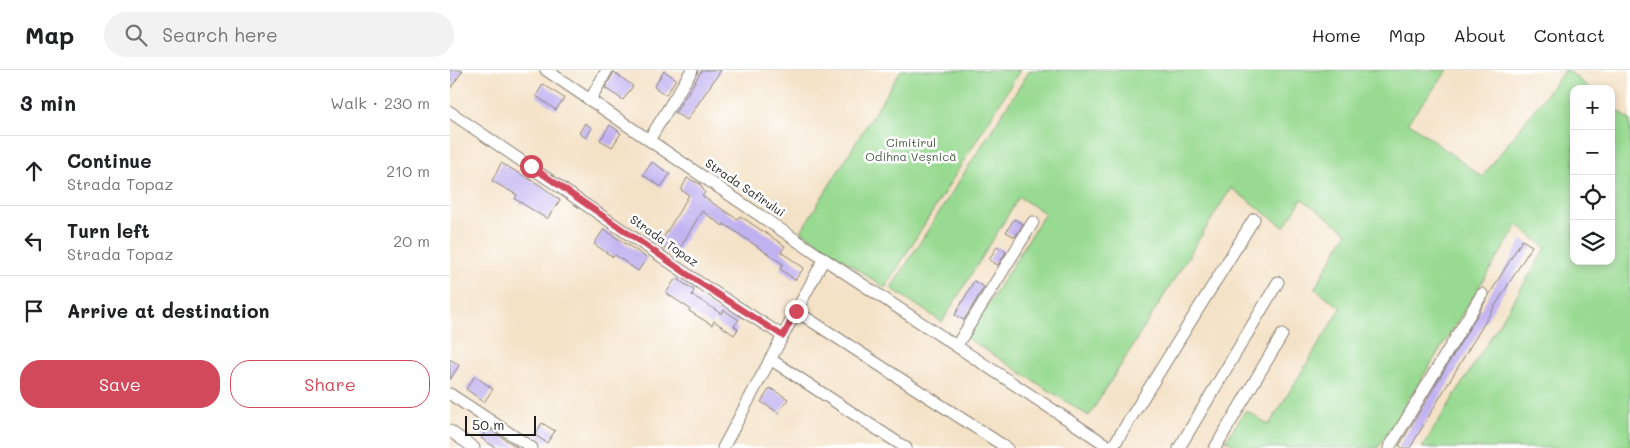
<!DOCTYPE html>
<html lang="en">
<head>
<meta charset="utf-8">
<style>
  body { margin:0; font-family:Mali,sans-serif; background:#f2f2f2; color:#202124 }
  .controls { position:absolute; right:15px; top:15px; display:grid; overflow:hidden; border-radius:10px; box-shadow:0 2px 8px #0003 }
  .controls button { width:45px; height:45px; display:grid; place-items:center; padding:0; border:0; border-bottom:1px solid #e0e0e0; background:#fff; color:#202124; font:25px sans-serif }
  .scale { position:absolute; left:15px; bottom:12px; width:71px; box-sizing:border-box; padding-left:5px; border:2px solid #1c1c1c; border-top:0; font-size:14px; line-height:18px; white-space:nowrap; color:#1c1c1c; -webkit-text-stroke:4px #fff; paint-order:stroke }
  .stop { position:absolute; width:15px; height:15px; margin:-11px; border:4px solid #d1495b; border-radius:50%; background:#fff }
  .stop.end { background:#d1495b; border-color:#fff; box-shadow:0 1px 5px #0008 }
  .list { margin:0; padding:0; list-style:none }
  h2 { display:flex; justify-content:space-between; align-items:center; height:65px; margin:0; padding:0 20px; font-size:21px }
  h2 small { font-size:16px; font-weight:400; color:#757577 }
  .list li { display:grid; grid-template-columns:32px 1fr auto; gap:15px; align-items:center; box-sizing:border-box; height:70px; padding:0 20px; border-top:1px solid #e0e0e0 }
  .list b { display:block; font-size:19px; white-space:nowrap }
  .list p { margin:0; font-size:16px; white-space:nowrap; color:#757577 }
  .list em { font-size:16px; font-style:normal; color:#757577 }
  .actions { display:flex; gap:10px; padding:15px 20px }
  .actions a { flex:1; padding:11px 0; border:1px solid #d1495b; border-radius:20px; text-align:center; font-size:18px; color:#d1495b }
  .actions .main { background:#d1495b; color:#fff }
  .icon { flex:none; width:28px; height:28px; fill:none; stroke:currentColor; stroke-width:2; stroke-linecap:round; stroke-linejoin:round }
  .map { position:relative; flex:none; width:1180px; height:378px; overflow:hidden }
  header { display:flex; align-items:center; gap:30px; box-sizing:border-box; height:70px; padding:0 25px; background:#fff; border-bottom:1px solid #e0e0e0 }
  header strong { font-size:24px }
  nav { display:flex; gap:28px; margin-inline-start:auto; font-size:18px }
  .search { width:350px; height:45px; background:#f2f2f2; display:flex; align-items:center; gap:12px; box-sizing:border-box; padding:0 18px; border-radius:28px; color:#757577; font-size:19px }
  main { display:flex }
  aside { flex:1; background:#fff }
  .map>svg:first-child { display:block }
</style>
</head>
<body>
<header>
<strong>Map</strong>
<div class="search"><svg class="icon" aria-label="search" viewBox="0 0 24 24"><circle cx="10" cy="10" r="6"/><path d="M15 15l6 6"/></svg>Search here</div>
<nav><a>Home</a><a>Map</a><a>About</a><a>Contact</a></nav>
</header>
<main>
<aside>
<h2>3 min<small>Walk · 230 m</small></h2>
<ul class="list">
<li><svg class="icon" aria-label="ahead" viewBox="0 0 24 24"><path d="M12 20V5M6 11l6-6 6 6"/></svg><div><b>Continue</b><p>Strada Topaz</p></div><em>210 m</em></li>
<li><svg class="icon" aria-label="left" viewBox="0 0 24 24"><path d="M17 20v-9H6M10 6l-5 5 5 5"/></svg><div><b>Turn left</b><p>Strada Topaz</p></div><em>20 m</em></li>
<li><svg class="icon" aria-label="arrive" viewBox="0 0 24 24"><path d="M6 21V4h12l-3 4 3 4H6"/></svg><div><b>Arrive at destination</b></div></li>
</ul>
<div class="actions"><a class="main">Save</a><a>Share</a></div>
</aside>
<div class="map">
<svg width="1180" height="378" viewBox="0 0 1180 378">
  <rect width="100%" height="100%" fill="#fff"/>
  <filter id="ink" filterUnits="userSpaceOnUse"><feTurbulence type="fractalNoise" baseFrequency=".02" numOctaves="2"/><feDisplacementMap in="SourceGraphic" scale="10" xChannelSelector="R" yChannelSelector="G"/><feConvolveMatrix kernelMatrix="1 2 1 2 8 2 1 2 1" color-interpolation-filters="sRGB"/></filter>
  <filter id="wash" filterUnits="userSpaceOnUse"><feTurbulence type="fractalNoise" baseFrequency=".0096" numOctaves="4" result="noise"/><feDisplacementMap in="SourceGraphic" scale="20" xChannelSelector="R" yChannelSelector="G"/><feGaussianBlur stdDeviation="1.12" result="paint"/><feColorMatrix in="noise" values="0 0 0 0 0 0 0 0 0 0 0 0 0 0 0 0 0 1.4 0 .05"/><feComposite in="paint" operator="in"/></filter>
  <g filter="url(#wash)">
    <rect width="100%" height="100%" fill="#f4e2c7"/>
    <g fill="#98da91" stroke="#5a7b56">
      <path d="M451 0H570L435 218 351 161Z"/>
      <path d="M580 0H998L958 52 1032 107 1115 0H1117L1141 19H1124V191H1161V35L1180 50V378H972L1096 178 1068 155 928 378H789L776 370 796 340 819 355 891 238 865 218 897 162 852 129 834 157 781 118 639 346 517 268 595 143 569 127 492 252 441 218Z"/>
    </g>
    <g id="blocks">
      <g fill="#c0b1f0">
        <path d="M0 0H13L0 19Z"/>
        <path d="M252 0H271L237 50 225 43Z"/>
        <path d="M214 1 226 9 216 25 204 17Z"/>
        <path d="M164 2 183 16 173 30 155 18Z"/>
        <path d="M93 14 114 28 106 40 86 26Z"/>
        <path d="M135 53 142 58 136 68 129 63Z"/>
        <path d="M160 55 171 63 162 77 150 70Z"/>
        <path d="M202 92 220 104 211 117 193 105Z"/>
        <path d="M51 93 90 115 110 130 97 149 65 129 67 125 42 111Z"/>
        <path d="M237 108 250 114 255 123 252 126 287 149 290 146 335 176 331 182 354 198 345 210 330 199 333 194 274 154 273 156 252 141 226 185 209 175 239 125 231 120Z"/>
        <path d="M564 149 573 154 565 167 556 162Z"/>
        <path d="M154 159 197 188 188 201 165 185 163 187 144 174Z"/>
        <path d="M1072 170 1082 176 1021 275 960 378H953L949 376Z"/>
        <path d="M547 176 556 182 548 195 539 190Z"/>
        <path d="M226 208 244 220 242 225 272 244 274 240 289 250 284 256 288 259 284 265 264 251 262 255 239 241 240 239 216 223Z"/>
        <path d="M524 211 534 217 514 250 505 245Z"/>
        <path d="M0 289 9 295 0 310Z"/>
        <path d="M25 306 43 319 34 332 16 319Z"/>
        <path d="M320 318 338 329 329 343 311 332Z"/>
        <path d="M92 353 105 361 97 373 85 365Z"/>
        <path d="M38 358 68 378H46L31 368Z"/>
      </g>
    </g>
  </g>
  <g filter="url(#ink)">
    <use href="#blocks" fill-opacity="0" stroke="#887f72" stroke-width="1"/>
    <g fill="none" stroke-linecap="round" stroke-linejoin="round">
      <g stroke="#887f72" stroke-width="13">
        <g id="street">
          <path d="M96 0 374 189 661 378"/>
          <path d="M140 30 157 0"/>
          <path d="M0 42 250 213 333 266"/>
          <path d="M199 70 242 0"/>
          <path d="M346 241 557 378"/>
          <path d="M507 275 583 152"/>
          <path d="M320 289 456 378"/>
          <path d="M0 324 82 378"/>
          <path d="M0 361 24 378"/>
          <path d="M273 378 374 189"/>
          <path d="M662 378 804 149"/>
          <path d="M729 378 828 212"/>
          <path d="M765 378 832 265"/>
          <path d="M939 378 1032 224"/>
        </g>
      </g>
      <use href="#street" stroke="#fff" stroke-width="11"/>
    </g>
  </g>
  <g fill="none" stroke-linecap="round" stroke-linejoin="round" filter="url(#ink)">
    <path stroke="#d1495b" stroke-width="6" d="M81 96 250 213 333 266 346 241"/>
  </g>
  <g text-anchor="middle" stroke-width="5" stroke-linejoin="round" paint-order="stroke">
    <g font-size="12" fill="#475e45" stroke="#fff">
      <text x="461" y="77">Cimitirul<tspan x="461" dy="14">Odihna Veșnică</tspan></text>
    </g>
    <g font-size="12" fill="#1c1c1c" stroke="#fff">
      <text transform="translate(295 118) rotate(34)" y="4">Strada Safirului</text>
      <text transform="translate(214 171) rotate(35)" y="4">Strada Topaz</text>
    </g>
  </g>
</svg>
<div class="controls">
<button>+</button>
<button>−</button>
<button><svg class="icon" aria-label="locate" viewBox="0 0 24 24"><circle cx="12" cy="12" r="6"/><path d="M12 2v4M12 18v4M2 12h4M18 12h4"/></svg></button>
<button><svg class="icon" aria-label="layers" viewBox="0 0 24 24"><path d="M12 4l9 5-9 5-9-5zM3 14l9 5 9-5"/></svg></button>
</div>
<div class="scale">50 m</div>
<div class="stop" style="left:81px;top:96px"></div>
<div class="stop end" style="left:346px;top:241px"></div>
</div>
</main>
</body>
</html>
